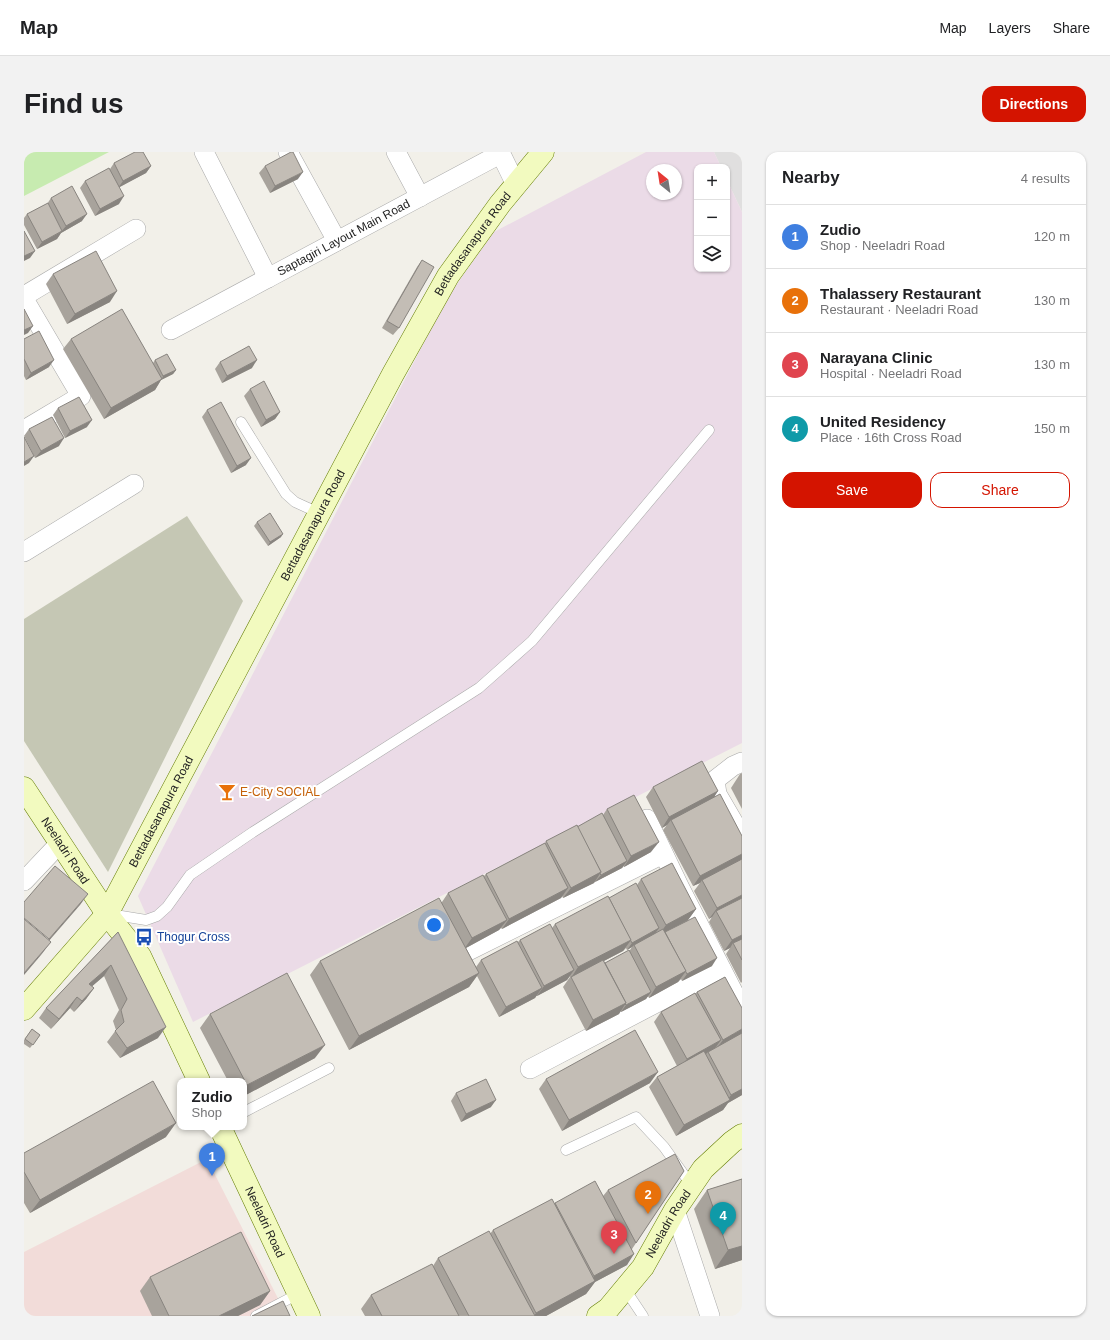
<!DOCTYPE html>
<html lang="en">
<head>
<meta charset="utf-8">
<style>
  body { margin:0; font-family:Helvetica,sans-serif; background:#f2f2f2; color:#202124 }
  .controls { position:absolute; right:12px; top:12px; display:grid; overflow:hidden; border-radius:8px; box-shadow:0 1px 3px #0004 }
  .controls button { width:36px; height:36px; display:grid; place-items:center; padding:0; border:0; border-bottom:1px solid #e0e0e0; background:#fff; color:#202124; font:20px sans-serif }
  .compass { position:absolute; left:622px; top:12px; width:36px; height:36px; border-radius:50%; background:#fff; box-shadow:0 1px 3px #0004; rotate:330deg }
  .you { position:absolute; left:410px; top:773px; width:14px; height:14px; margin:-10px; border:3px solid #fff; border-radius:50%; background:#1a73e8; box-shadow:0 0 0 6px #1a73e833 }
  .badge { display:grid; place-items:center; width:26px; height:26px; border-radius:50%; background:#d41400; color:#fff; font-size:13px; font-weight:700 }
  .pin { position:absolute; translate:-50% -33px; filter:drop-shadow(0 1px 2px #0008) }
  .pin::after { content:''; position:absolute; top:21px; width:14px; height:12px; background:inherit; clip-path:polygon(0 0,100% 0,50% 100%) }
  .popup { position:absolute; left:153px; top:926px; width:70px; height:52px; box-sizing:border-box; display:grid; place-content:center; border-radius:8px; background:#fff; filter:drop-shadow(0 1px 3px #0005); font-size:13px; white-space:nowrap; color:#757577 }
  .popup b { font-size:15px; color:#202124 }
  .popup::after { content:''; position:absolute; left:50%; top:100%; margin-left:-8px; border:8px solid transparent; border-top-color:#fff }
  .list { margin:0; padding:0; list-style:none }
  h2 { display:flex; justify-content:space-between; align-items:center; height:52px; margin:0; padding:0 16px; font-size:17px }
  h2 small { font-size:13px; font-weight:400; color:#757577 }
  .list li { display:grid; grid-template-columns:26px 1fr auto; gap:12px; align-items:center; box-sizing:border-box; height:64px; padding:0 16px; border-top:1px solid #e0e0e0 }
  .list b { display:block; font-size:15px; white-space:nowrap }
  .list p { margin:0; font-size:13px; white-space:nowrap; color:#757577 }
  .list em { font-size:13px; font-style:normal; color:#757577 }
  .actions { display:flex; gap:8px; padding:12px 16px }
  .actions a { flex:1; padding:9px 0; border:1px solid #d41400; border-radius:12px; text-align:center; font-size:14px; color:#d41400 }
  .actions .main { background:#d41400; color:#fff }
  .icon { flex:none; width:22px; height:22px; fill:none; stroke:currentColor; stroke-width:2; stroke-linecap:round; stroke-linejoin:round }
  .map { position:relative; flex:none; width:718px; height:1164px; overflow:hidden; border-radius:12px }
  header { display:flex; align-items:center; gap:24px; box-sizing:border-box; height:56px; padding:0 20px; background:#fff; border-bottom:1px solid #e0e0e0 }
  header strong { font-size:19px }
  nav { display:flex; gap:22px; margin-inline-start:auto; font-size:14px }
  .intro { display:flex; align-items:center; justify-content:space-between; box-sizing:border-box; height:96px; padding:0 24px }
  h1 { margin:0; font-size:28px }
  .button { padding:10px 18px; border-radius:12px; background:#d41400; color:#fff; font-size:14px; font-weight:700 }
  main { display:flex; gap:24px; padding:0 24px }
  aside { flex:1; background:#fff; border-radius:12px; box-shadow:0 1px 3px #0004 }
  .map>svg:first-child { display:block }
</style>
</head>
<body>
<header>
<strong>Map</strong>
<nav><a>Map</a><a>Layers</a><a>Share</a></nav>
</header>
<div class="intro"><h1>Find us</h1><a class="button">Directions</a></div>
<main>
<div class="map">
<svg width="718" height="1164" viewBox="0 0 718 1164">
  <rect width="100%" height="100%" fill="#f2f0e9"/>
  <path fill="#e0dfdf" d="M690 0H718V60L703 28V15H697Z"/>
  <path fill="#f2dcd9" d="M183 1007 263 1164H0V1100Z"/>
  <path fill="#ebdbe7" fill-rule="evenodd" d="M622 0H690L697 15H673V117H703V28L718 60V591L169 870 114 744 423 146 470 80ZM628 18H652V42H628Z"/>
  <path fill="#c5c7b4" d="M163 364 219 449 84 720 0 589V467Z"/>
  <path fill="#c7ebb0" d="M0 0H85L0 44Z"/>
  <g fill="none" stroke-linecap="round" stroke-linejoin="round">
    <g stroke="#a9a9a9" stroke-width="11">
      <g id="lane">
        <path d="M217 270 262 342 271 350 295 361"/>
        <path d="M85 762 122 768 133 764 143 755 166 723 229 680 455 536 508 489 685 278"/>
        <path d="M220 960 305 916"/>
        <path d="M542 998 612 965 640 995 668 1034"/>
        <path d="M601 1137 619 1164"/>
        <path d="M232 1164 274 1142"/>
      </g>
    </g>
    <g stroke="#a9a9a9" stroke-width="20">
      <g id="street">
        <path id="s1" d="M180 0 244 126 476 2"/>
        <path d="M264 0 313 89"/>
        <path d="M372 0 396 45"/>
        <path d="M476 0 492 33"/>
        <path d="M0 144 112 77"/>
        <path d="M0 147 57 244 0 278"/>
        <path d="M147 178 244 126"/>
        <path d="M0 400 110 332"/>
        <path d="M718 610 709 614 691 628 693 642 718 685"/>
        <path d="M623 667 655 734 718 857"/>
        <path d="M0 729 36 691"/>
        <path d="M438 802 639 702"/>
        <path d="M506 917 697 817"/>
        <path d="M651 1058 686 1164"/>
      </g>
    </g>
    <g stroke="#657e04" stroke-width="23">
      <g id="secondary">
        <path id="s2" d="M0 636 83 762 116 804 175 929"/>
        <path id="s3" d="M0 857 83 762 369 222 424 124 476 52 519 0"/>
        <path id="s4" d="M196 975 285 1164"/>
        <path id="s5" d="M574 1164 584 1157 619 1115 651 1058 679 1017 708 990 718 983"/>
      </g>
    </g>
    <use href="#lane" stroke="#fff" stroke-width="10"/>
    <use href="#street" stroke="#fff" stroke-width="19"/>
    <use href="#secondary" stroke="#f2fabf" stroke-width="22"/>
  </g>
  <g fill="#a8a39c" fill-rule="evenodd">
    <path d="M90 11 127 14 122 21 95 35V52L71 64 56 36 61 29 86 17Z"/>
    <path d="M241 14 274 27 246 41 235 21Z"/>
    <path d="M27 46 58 69 37 81 33 87 13 97 0 73V66L3 62 23 52Z"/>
    <path d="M398 108 375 176 369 183 358 176 393 115Z"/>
    <path d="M29 122 86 150 43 172 22 132Z"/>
    <path d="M0 187 25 215 2 228 0 224Z"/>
    <path d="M47 187 129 211 131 208 152 218 149 222 137 228 131 238 80 267 39 197Z"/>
    <path d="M196 210 228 216 198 231 191 217Z"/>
    <path d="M226 237 256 260 251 267 237 275 220 244Z"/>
    <path d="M34 256 63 275 41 286 29 263Z"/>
    <path d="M183 258 222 313 207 321 178 265Z"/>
    <path d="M5 277 35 294 11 306 0 284Z"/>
    <path d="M233 370 257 385 244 394 230 374Z"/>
    <path d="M718 621V657L707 636 716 622Z"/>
    <path d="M629 635 691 644 718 684V830L717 831 702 802 706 796 700 799 685 770 688 765 685 767 670 739 676 731 669 734 639 678 643 673 638 676 622 645Z"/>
    <path d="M583 657 627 700 600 715V714L598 716 571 730V729L570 731 539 746 538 744 537 746 478 777 477 776 475 778 442 796 452 815 457 808 494 790 496 788 528 776 531 772 585 746 613 733 617 727 672 757 664 768 688 814 658 829 657 827 654 830 625 846 624 844 622 847 597 860 596 859 595 862 562 879 539 835 546 825V824L543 828 513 844H512L511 846 475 865 453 824 445 835 325 898 286 823 296 809 418 750 424 741 460 724 462 722 521 691 522 689 579 663ZM608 795 606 798 581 811 580 809 599 799 602 796 603 798Z"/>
    <path d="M94 780 134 886 96 906 83 890 92 878 89 869 95 858 80 824 68 834 70 836 62 847 50 860 46 856 27 877 15 866 22 856Z"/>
    <path d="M701 825 718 943 704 951 699 958 652 984 625 935 633 925 653 914 630 870 637 860 671 842 673 840Z"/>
    <path d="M186 862 291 906 220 944V929H204L176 876Z"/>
    <path d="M8 877 16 883 6 896 0 892V888Z"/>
    <path d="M522 927 626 931 538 979 515 937Z"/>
    <path d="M432 941 467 955 437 970 427 949Z"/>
    <path d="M142 985 6 1061 0 1051V1001Z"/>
    <path d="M660 1019 608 1097 603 1113 571 1130 562 1142 522 1164H341L337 1157 347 1143 409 1114 414 1106 466 1082 469 1078 531 1051 579 1044 584 1038Z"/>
    <path d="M718 1027V1108L691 1117 670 1057 683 1038Z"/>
    <path d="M126 1125 246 1139 236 1153 214 1164H128L116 1139Z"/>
  </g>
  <g fill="#88847f">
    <path d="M127 14 122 21 94 36 99 29Z"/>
    <path d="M279 20 274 27 246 41 251 34Z"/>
    <path d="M100 44 95 52 71 64 76 57Z"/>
    <path d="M63 62 58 69 37 81 33 87 13 97 18 90 37 80 42 74Z"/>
    <path d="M11 99 6 106 0 109V104Z"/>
    <path d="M93 139 86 150 43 172 51 162Z"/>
    <path d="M9 174 4 181 0 183V178Z"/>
    <path d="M30 208 25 215 2 228 7 221Z"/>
    <path d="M233 208 228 216 198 231 203 224Z"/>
    <path d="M152 218 149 222 137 228 131 238 80 267 87 256 138 227 139 224Z"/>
    <path d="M256 260 251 267 237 275 242 268Z"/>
    <path d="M68 268 63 275 41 286 46 279Z"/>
    <path d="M40 286 35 294 11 306 17 299Z"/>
    <path d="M10 304 5 311 0 314V310Z"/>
    <path d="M227 306 222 313 207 321 213 314Z"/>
    <path d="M259 382 257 385 244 394 246 390Z"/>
    <path d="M694 639 687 650 647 668 643 673 638 676 645 665Z"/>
    <path d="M635 690 627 700 600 715 607 704Z"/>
    <path d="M718 702V708L678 728 676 731 669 734 676 724Z"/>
    <path d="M603 709 598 716 571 730 577 723Z"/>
    <path d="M577 720 570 731 539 746 547 736Z"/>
    <path d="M544 736 537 746 478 777 485 767Z"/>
    <path d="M64 742 56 753 17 798 25 787Z"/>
    <path d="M718 743V749L692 759 688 765 685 767 693 756Z"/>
    <path d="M672 757 664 768 634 784 642 773Z"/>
    <path d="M483 768 475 778 440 797 448 786Z"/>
    <path d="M635 776 630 783 610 793 608 795 603 798 608 791Z"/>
    <path d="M718 783V790L709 791 706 796 700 799 708 788Z"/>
    <path d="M607 788 599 799 547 826 554 815Z"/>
    <path d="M27 790 17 803 0 823V821Z"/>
    <path d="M693 806 688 814 658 829 663 822Z"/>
    <path d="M87 813 80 824 58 843 65 832Z"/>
    <path d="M550 818 543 828 513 844 520 834Z"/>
    <path d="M662 819 654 830 625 846 632 835Z"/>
    <path d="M455 821 445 835 325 898 335 884Z"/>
    <path d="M70 836 62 847 50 860 58 849Z"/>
    <path d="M518 836 511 846 475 865 482 855Z"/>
    <path d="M627 840 622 847 597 860 602 853Z"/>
    <path d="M53 845 46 856 27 877 35 867Z"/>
    <path d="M602 851 595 862 562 879 569 868Z"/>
    <path d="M142 875 134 886 96 906 103 896Z"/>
    <path d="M718 877V884L691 898 699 888Z"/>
    <path d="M697 888 689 899 684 900 681 903 655 917 663 907Z"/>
    <path d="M301 893 291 906 220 944V938L223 933Z"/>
    <path d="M634 920 626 931 538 979 545 968Z"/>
    <path d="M718 937V943L704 951 699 958 652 984 660 973 702 950 707 943Z"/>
    <path d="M472 948 467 955 437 970 442 962Z"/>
    <path d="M152 971 142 985 6 1061 16 1048Z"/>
    <path d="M718 1094V1108L691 1117 704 1098Z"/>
    <path d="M610 1102 603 1113 571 1130 562 1142 522 1164H510L512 1161 563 1133 570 1124Z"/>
    <path d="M246 1139 236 1153 214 1164H195Z"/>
  </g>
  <g fill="#c3bdb5" stroke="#88847f">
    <path d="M111 0H119L127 14 99 29 90 11Z"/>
    <path d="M267 0H269L279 20 251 34 241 14Z"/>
    <path d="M85 16 100 44 76 57 61 29Z"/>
    <path d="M48 34 63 62 42 74 27 46Z"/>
    <path d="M24 51 38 79 18 90 3 62Z"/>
    <path d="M0 79 11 99 0 104Z"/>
    <path d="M72 99 93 139 51 162 29 122Z"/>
    <path d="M398 108 410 115 375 176 363 169Z"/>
    <path d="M0 157 9 174 0 178Z"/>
    <path d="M98 157 138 227 87 256 47 187Z"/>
    <path d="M15 179 30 208 7 221 0 207V187Z"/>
    <path d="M225 194 233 208 203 224 196 210Z"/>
    <path d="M143 202 152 218 139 224 131 208Z"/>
    <path d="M240 229 256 260 242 268 226 237Z"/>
    <path d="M55 245 68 268 46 279 34 256Z"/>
    <path d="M197 250 227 306 213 314 183 258Z"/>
    <path d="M28 265 40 286 17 299 5 277Z"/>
    <path d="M0 285 10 304 0 310Z"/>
    <path d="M246 361 259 382 246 390 233 370Z"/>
    <path d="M678 609 694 639 645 665 629 635Z"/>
    <path d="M696 642 718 684V702L676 724 647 668Z"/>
    <path d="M610 643 635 690 607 704 583 657Z"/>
    <path d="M578 661 603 709 577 723 576 722 577 720 553 675Z"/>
    <path d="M553 673 577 720 547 736 522 689Z"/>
    <path d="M521 691 544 736 485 767 462 722Z"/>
    <path d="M718 707V743L693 756 678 728Z"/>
    <path d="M648 711 672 757 642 773 617 727Z"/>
    <path d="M31 714 64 742 25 787 0 766V750Z"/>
    <path d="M459 723 483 768 448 786 424 741Z"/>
    <path d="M612 731 635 776 608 791 585 746Z"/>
    <path d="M584 744 607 788 554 815 531 772Z"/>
    <path d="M415 746 455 821 335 884 296 809Z"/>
    <path d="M718 746V783L708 788 692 759Z"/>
    <path d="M671 765 693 806 663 822 641 780Z"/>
    <path d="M0 767 27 790 0 821Z"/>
    <path d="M526 772 550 818 520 834 496 788Z"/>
    <path d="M639 777 662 819 632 835 610 793Z"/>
    <path d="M94 780 142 875 103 896 91 879 100 870 97 858 103 847 87 813 65 832 70 836 58 849 53 845 35 867 22 856Z"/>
    <path d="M718 787V808L709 791Z"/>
    <path d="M493 789 518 836 482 855 457 808Z"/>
    <path d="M605 798 627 840 602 853 601 852 602 851 581 811Z"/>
    <path d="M579 808 602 851 569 868 547 825Z"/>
    <path d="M263 821 301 893 223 933 186 862Z"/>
    <path d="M701 825 718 856V877L699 888 673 840Z"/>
    <path d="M671 841 697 888 663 907 637 860Z"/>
    <path d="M8 877 16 883 9 893 1 887Z"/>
    <path d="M611 878 634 920 545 968 522 927Z"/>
    <path d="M718 881V937L707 943 684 900Z"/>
    <path d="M680 899 706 948 660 973 633 925Z"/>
    <path d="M462 927 472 948 442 962 432 941Z"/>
    <path d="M129 929 152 971 16 1048 0 1020V1001Z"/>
    <path d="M651 1002 660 1019 612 1091 584 1038Z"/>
    <path d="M718 1027V1094L704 1098 683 1038Z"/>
    <path d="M571 1029 610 1102 570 1124 531 1051Z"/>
    <path d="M528 1047 571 1129 512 1161 469 1078Z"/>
    <path d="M465 1079 511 1164H445L414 1106Z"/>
    <path d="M217 1080 246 1139 195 1164H145L126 1125Z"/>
    <path d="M408 1112 435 1164H358L347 1143Z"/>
    <path d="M259 1149 266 1164H228Z"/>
  </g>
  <defs>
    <g id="bar-bare" transform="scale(1.38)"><path d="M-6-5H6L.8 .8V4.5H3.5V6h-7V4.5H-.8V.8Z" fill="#e8710a" stroke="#fff" stroke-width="2.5" paint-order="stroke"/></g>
    <g id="bus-bare" transform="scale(1.38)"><path d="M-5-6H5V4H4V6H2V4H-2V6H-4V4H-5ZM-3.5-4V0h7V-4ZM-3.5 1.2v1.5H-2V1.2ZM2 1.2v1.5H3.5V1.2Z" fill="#1a4fb4" stroke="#fff" stroke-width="2.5" paint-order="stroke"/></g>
  </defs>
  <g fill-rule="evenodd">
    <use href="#bar-bare" x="203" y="640"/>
    <use href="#bus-bare" x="120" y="785"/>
  </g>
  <g text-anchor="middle" stroke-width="4" stroke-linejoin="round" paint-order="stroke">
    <g font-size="12" fill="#222" stroke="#fff">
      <text dy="4" stroke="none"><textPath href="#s1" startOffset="227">Saptagiri Layout Main Road</textPath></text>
      <text dy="4" stroke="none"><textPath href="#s3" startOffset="890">Bettadasanapura Road</textPath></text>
      <text dy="4" stroke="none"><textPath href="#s3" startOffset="566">Bettadasanapura Road</textPath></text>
      <text dy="4" stroke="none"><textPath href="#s3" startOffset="242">Bettadasanapura Road</textPath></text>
      <text dy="4" stroke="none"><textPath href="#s2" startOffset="75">Neeladri Road</textPath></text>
      <text dy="4" stroke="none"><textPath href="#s4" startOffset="105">Neeladri Road</textPath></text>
      <text dy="4" stroke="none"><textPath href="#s5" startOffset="117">Neeladri Road</textPath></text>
    </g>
    <g font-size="12" fill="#c56008" stroke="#fff" text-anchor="start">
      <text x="216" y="644">E-City SOCIAL</text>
    </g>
    <g font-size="12" fill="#164399" stroke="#fff" text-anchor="start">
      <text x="133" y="789">Thogur Cross</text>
    </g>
  </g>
</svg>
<div class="controls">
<button>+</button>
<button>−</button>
<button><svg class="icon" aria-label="layers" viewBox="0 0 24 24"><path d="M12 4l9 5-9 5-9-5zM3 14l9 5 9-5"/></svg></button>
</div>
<svg class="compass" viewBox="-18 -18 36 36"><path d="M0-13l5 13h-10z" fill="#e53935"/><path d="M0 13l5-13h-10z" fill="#757577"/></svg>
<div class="you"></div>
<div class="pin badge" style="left:188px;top:1024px;background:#3f7fe0">1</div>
<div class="popup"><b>Zudio</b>Shop</div>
<div class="pin badge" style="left:624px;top:1062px;background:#e8710a">2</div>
<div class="pin badge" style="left:590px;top:1102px;background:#e0444e">3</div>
<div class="pin badge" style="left:699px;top:1083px;background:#0f9aa8">4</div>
</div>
<aside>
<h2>Nearby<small>4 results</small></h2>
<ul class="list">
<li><span class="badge" style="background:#3f7fe0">1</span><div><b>Zudio</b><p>Shop · Neeladri Road</p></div><em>120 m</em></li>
<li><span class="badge" style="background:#e8710a">2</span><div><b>Thalassery Restaurant</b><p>Restaurant · Neeladri Road</p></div><em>130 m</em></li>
<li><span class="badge" style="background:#e0444e">3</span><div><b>Narayana Clinic</b><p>Hospital · Neeladri Road</p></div><em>130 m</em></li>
<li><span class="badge" style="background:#0f9aa8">4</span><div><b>United Residency</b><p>Place · 16th Cross Road</p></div><em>150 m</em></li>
</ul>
<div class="actions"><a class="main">Save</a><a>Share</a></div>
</aside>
</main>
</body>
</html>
